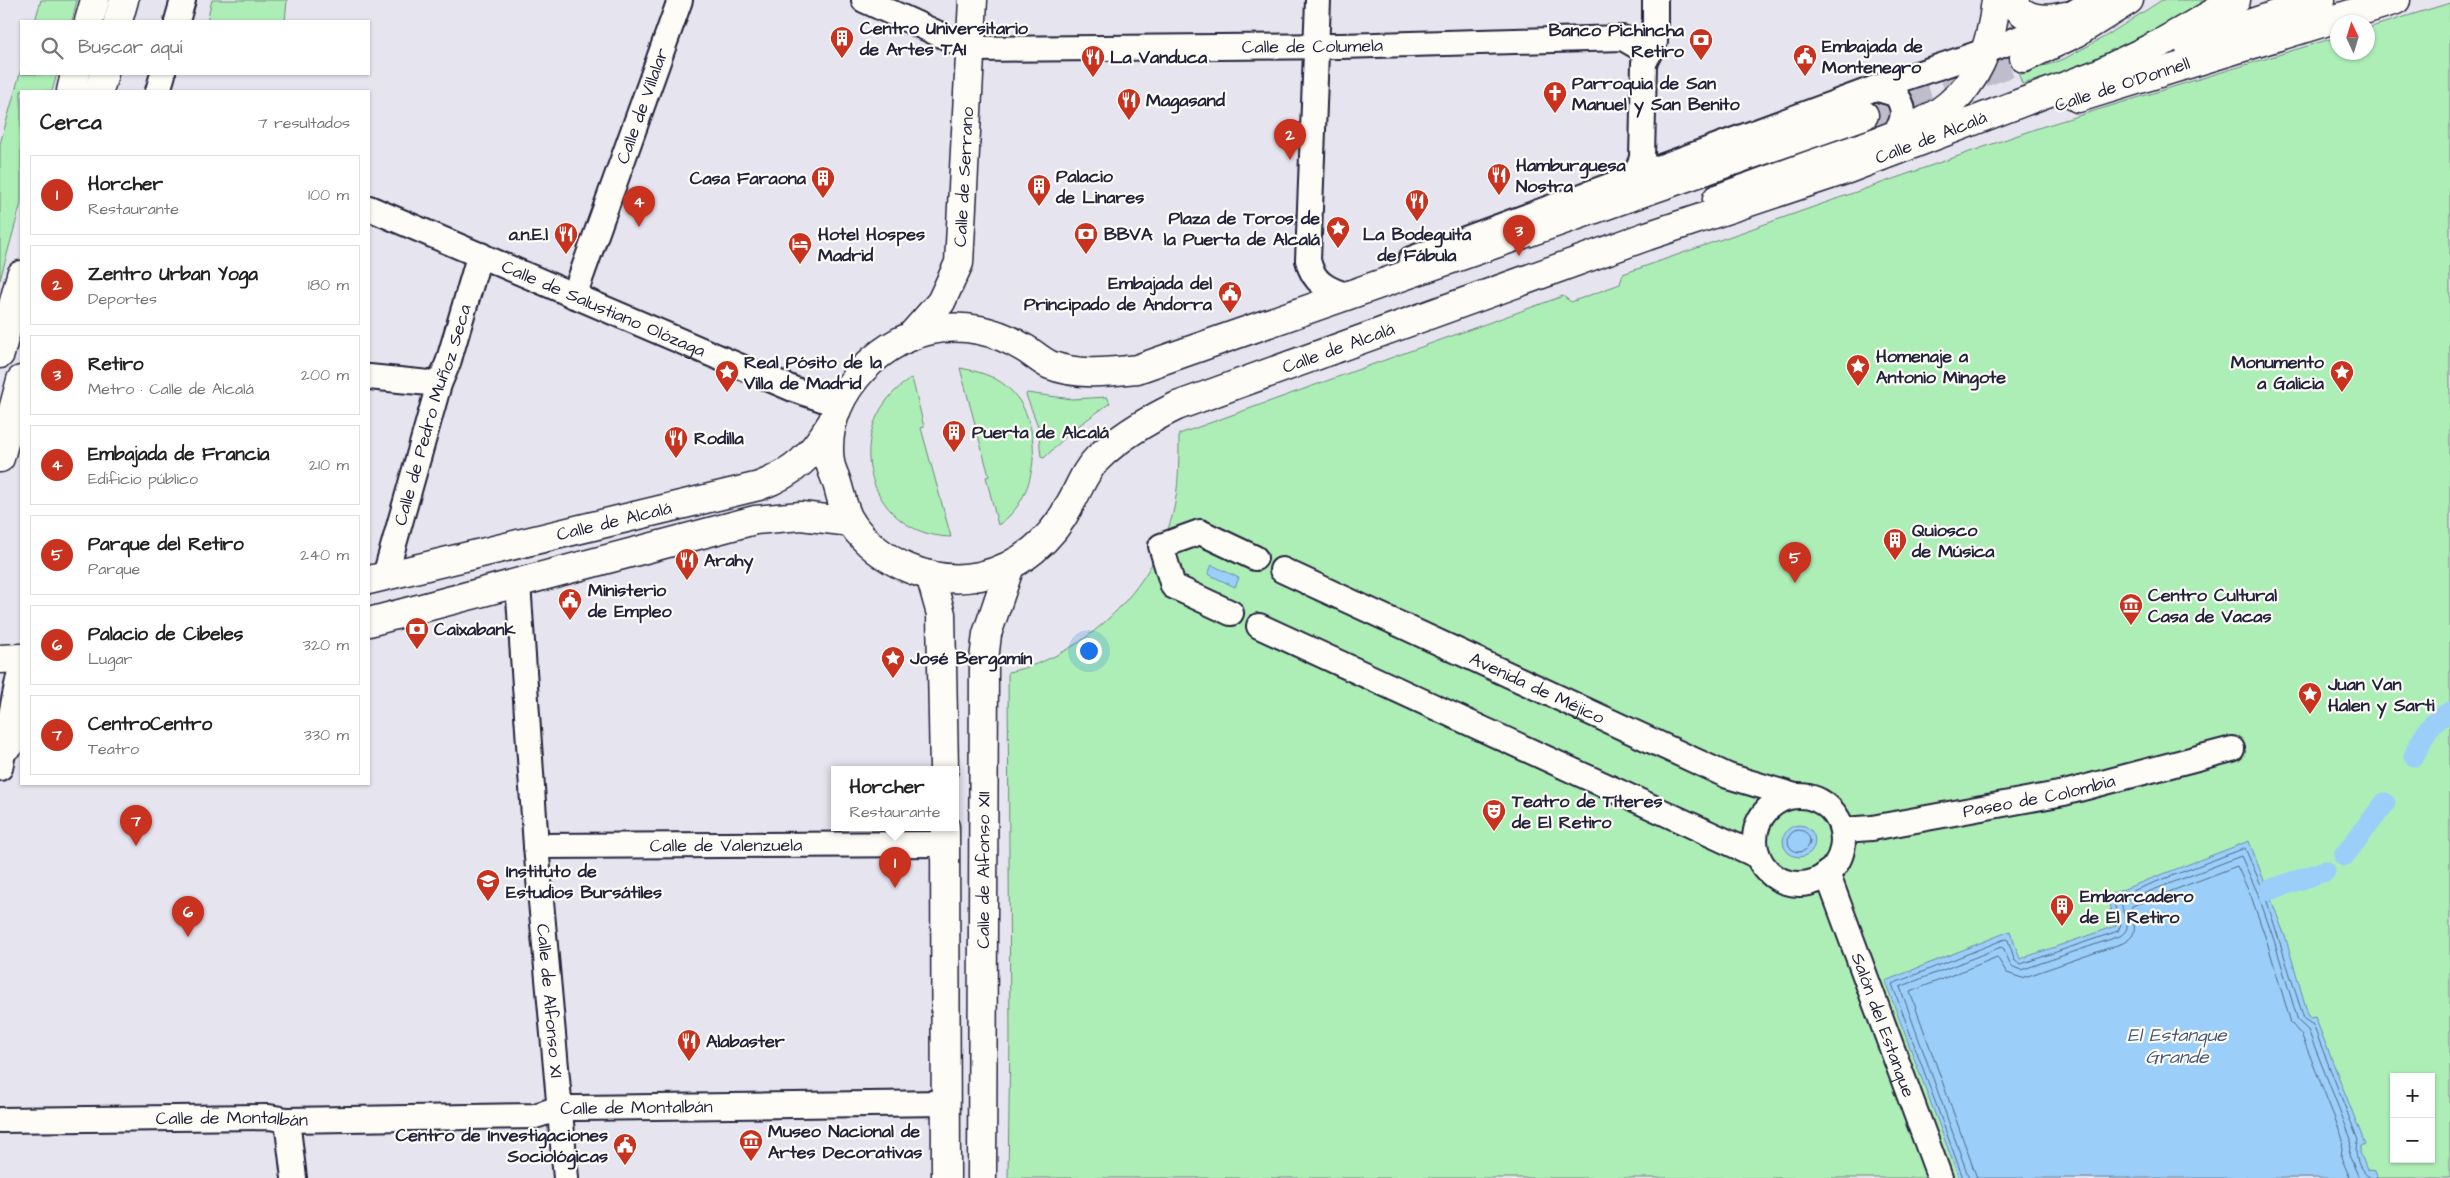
<!DOCTYPE html>
<html lang="es">
<head>
<meta charset="utf-8">
<style>
  body { margin:0; font-family:"Architects Daughter",sans-serif; background:#f6f6f6; color:#222 }
  .controls { position:absolute; right:15px; bottom:15px; display:grid; overflow:hidden; border-radius:0px; box-shadow:0 1px 4px #0004 }
  .controls button { width:45px; height:45px; display:grid; place-items:center; padding:0; border:0; border-bottom:1px solid #e0e0e0; background:#fff; color:#222; font:25px sans-serif }
  .compass { position:absolute; left:2330px; top:15px; width:45px; height:45px; border-radius:50%; background:#fff; box-shadow:0 1px 4px #0004; rotate:356deg }
  .you { position:absolute; left:1088px; top:650px; width:18px; height:18px; margin:-12px; border:4px solid #fff; border-radius:50%; background:#1a73e8; box-shadow:0 0 0 8px #1a73e833 }
  .badge { display:grid; place-items:center; width:32px; height:32px; border-radius:50%; background:#c8321e; color:#fff; font-size:16px; font-weight:700 }
  .pin { position:absolute; translate:-50% -41px; filter:drop-shadow(0 1px 2px #0008) }
  .pin::after { content:''; position:absolute; top:26px; width:18px; height:15px; background:inherit; clip-path:polygon(0 0,100% 0,50% 100%) }
  .popup { position:absolute; left:831px; top:766px; width:128px; height:65px; box-sizing:border-box; display:grid; place-content:center; border-radius:0px; background:#fff; filter:drop-shadow(0 1px 4px #0005); font-size:16px; white-space:nowrap; color:#767676 }
  .popup b { font-size:19px; color:#222 }
  .popup::after { content:''; position:absolute; left:50%; top:100%; margin-left:-10px; border:10px solid transparent; border-top-color:#fff }
  .list { margin:0; padding:0; list-style:none }
  h2 { display:flex; justify-content:space-between; align-items:center; height:65px; margin:0; padding:0 20px; font-size:21px }
  h2 small { font-size:16px; font-weight:400; color:#767676 }
  .list li { display:grid; grid-template-columns:32px 1fr auto; gap:15px; align-items:center; box-sizing:border-box; height:80px; margin:0 10px 10px; padding:0 10px; border:1px solid #e0e0e0; border-radius:0px }
  .list b { display:block; font-size:19px; white-space:nowrap }
  .list p { margin:0; font-size:16px; white-space:nowrap; color:#767676 }
  .list em { font-size:16px; font-style:normal; color:#767676 }
  .icon { flex:none; width:28px; height:28px; fill:none; stroke:currentColor; stroke-width:2; stroke-linecap:round; stroke-linejoin:round }
  .map { position:relative; flex:none; width:2450px; height:1178px; overflow:hidden }
  .search { position:absolute; background:#fff; box-shadow:0 1px 4px #0004; left:20px; top:20px; width:350px; height:55px; display:flex; align-items:center; gap:12px; box-sizing:border-box; padding:0 18px; border-radius:0px; color:#767676; font-size:19px }
  .panel { position:absolute; background:#fff; box-shadow:0 1px 4px #0004; left:20px; top:90px; width:350px; height:695px; border-radius:0px }
  .map>svg:first-child { display:block }
</style>
</head>
<body>
<div class="map">
<svg width="2450" height="1178" viewBox="0 0 2450 1178">
  <rect width="100%" height="100%" fill="#e6e4ef"/>
  <filter id="ink" filterUnits="userSpaceOnUse"><feTurbulence type="fractalNoise" baseFrequency=".02" numOctaves="2"/><feDisplacementMap in="SourceGraphic" scale="10" xChannelSelector="R" yChannelSelector="G"/><feConvolveMatrix kernelMatrix="1 2 1 2 8 2 1 2 1" color-interpolation-filters="sRGB"/></filter>
  <g filter="url(#ink)">
    <g fill="#adeeb7" stroke="#688879" fill-rule="evenodd">
      <path d="M41 0H77L72 21H35Z"/>
      <path d="M212 0H287L285 21H207Z"/>
      <path d="M2162 0H2215L2195 13 2070 71 2022 84 2019 75 2064 59 2106 36Z"/>
      <path d="M2450 3V1178H1008L1010 1037 1008 672C1085 657 1153 589 1173 513 1179 487 1179 461 1179 434L1563 296 1571 302 1620 284 1623 274 2038 128 2337 37 2338 52H2368V28ZM2394 1077H2431V1159H2394Z"/>
      <path d="M21 70V74H57L52 91H21V203L0 280V144Z"/>
      <path d="M960 368C976 371 993 375 1006 386 1046 419 1041 498 998 525L986 477 989 476Z"/>
      <path d="M912 378 924 427 921 428 951 537C863 535 839 422 912 378Z"/>
      <path d="M1027 393 1072 399 1107 397 1110 403 1074 429 1044 458 1041 457 1038 426 1026 395Z"/>
    </g>
    <g fill="#9bcff9" stroke="#6b8aad">
      <path d="M1212 565 1239 578 1235 587 1208 574Z"/>
      <circle cx="1799" cy="841" r="16"/>
      <path d="M2249 841 2286 939 2309 1018 2315 1017 2365 1144 2361 1146 2360 1152 2367 1170 2375 1171 2377 1176 2375 1178H1959L1885 981 2010 931 2020 959 2116 926 2106 896Z"/>
    </g>
    <g fill="none" stroke-linecap="round" stroke-linejoin="round">
      <g stroke="#526787" stroke-width="1">
        <circle cx="1799" cy="841" r="11"/>
        <path d="M1963 1178 1892 984 2005 939 2008 940 2015 961 2021 964 2118 931 2121 924 2113 901 2114 898 2245 848 2264 892 2304 1019 2313 1025 2358 1140C2353 1154 2358 1171 2371 1178"/>
        <path d="M1969 1178 1900 987 2001 947 2004 949 2011 966 2021 970 2120 936C2136 926 2120 914 2122 902L2241 856 2258 894 2275 943 2298 1021 2308 1030 2351 1139 2349 1155 2359 1178"/>
        <path d="M1977 1178 1910 992 1997 957 2007 973 2022 978 2123 943C2144 932 2129 921 2132 906L2237 866 2251 896 2268 945 2291 1023 2302 1036 2343 1139 2341 1157 2350 1178"/>
      </g>
      <g stroke="#9bcff9" stroke-width="21">
        <path d="M2414 756C2423 737 2430 721 2450 712"/>
        <path d="M2344 856 2385 803"/>
        <path d="M2269 890 2325 871"/>
      </g>
      <path stroke="#bfbdcb" stroke-width="28" stroke-dasharray="28 14" stroke-linecap="butt" d="M1864 115 2024 58"/>
      <g stroke="#22223b" stroke-width="28">
        <g id="street">
          <path id="s1" d="M864 0 972 49 1341 46 1623 38 1649 53"/>
          <path d="M1318 0 1308 260C1313 283 1328 290 1349 296"/>
          <path d="M177 21 183 0"/>
          <path d="M1875 88 1895 94C1908 109 1904 125 1890 138"/>
          <path d="M158 91 163 74"/>
          <path d="M1635 176 1642 158 1644 63 1655 42V0"/>
          <path id="s2" d="M369 208 793 389 839 405"/>
          <path d="M1411 259C1564 202 1717 147 1870 90 1944 63 2027 44 2094 0"/>
          <path id="s3" d="M574 296 680 0"/>
          <path d="M369 377 439 384"/>
          <path id="s4" d="M1282 570 1728 776 1795 796"/>
          <path id="s5" d="M385 576 439 384 448 363 476 267 481 255"/>
          <path id="s6" d="M518 583 536 846 566 1178"/>
          <path d="M1231 613 1173 586 1161 546 1200 532 1255 558"/>
          <path d="M1259 626 1758 856"/>
          <path d="M0 768 21 666"/>
          <circle cx="1799" cy="840" r="44"/>
          <path id="s7" d="M1842 830 1872 828 2064 793 2232 749"/>
          <path id="s8" d="M536 846 946 844"/>
          <path id="s9" d="M1827 873 1940 1178"/>
          <path id="s10" d="M0 1120 269 1117 287 1120 535 1116 560 1108H578L945 1103"/>
          <path d="M287 1120 294 1178"/>
        </g>
      </g>
      <g stroke="#22223b" stroke-width="31">
        <g id="secondary">
          <path d="M2012 0C2023 21 2044 21 2065 16"/>
          <path d="M1717 199C1758 184 1798 169 1839 155 1929 124 1985 107 1996 0"/>
          <path d="M930 575 941 614 944 769"/>
          <path d="M945 827 946 1178"/>
          <path id="s11" d="M982 1178 984 660 987 634 1010 566"/>
        </g>
      </g>
      <g stroke="#22223b" stroke-width="31">
        <g id="primary">
          <path d="M2188 44 2321 0"/>
          <path d="M2024 58 2076 33 2129 0"/>
          <path d="M2078 98 2396 0"/>
          <path id="s12" d="M1864 115 1137 369C1109 372 1078 376 1050 365 1041 361 1033 353 1024 348 997 331 963 323 931 330 874 342 821 401 830 462 831 469 835 476 837 483 841 496 844 513 852 524 880 563 932 586 980 576 1020 567 1052 540 1070 504 1079 489 1084 472 1097 459 1120 436 1148 420 1177 406L1647 236 1848 169 2036 97 2097 74 2161 43 2236 0"/>
          <path id="s13" d="M910 337 941 302 959 263 973 0"/>
          <path id="s14" d="M369 580 759 486C796 472 811 456 831 424"/>
          <path d="M369 622 755 520 801 516 851 522"/>
          <path d="M0 659 21 658"/>
          <path d="M0 752 21 734"/>
        </g>
      </g>
      <g stroke="#22223b" stroke-width="31">
        <g id="highway">
          <path d="M89 21 95 0"/>
          <path d="M118 21 124 0"/>
          <path d="M71 91 75 74"/>
          <path d="M99 91 104 74"/>
          <path d="M0 354 21 275"/>
          <path d="M0 458 21 380"/>
        </g>
      </g>
      <use href="#street" stroke="#fdfcf7" stroke-width="24"/>
      <use href="#secondary" stroke="#fdfcf7" stroke-width="28"/>
      <use href="#primary" stroke="#fdfcf7" stroke-width="28"/>
      <use href="#highway" stroke="#fdfcf7" stroke-width="28"/>
    </g>
  </g>
  <defs>
    <g id="building-pin" transform="scale(1.25)"><path d="M0 17L-7.5 6A9.5 9.5 0 1 1 7.5 6Z" fill="#c8321e" stroke="#fdfcf7"/><path d="M-4-6H4V6H1V3H-1V6H-4ZM-2.5-4.3h1.7v1.8h-1.7ZM.8-4.3h1.7v1.8H.8ZM-2.5-1h1.7V.8h-1.7ZM.8-1h1.7V.8H.8Z" fill="#fff"/></g>
    <g id="bank-pin" transform="scale(1.25)"><path d="M0 17L-7.5 6A9.5 9.5 0 1 1 7.5 6Z" fill="#c8321e" stroke="#fdfcf7"/><path d="M-6-4H6V4H-6ZM0-2.3a2.3 2.3 0 1 0 0 4.6a2.3 2.3 0 1 0 0-4.6Z" fill="#fff"/></g>
    <g id="civic-pin" transform="scale(1.25)"><path d="M0 17L-7.5 6A9.5 9.5 0 1 1 7.5 6Z" fill="#c8321e" stroke="#fdfcf7"/><path d="M-.6-6.5H3V-4.5H.6V-3L4-1V1h2V6H-6V1h2V-1L-.6-3ZM-1.2 2.5V6h2.4V2.5Z" fill="#fff"/></g>
    <g id="restaurant-pin" transform="scale(1.25)"><path d="M0 17L-7.5 6A9.5 9.5 0 1 1 7.5 6Z" fill="#c8321e" stroke="#fdfcf7"/><path d="M-5-6h1v4h1v-4h1v4h1v-4h1v5L-1.5 .5V6h-2V.5L-5-1ZM5-6V6H3V1.5H1.5Q1.5-4 5-6Z" fill="#fff"/></g>
    <g id="church-pin" transform="scale(1.25)"><path d="M0 17L-7.5 6A9.5 9.5 0 1 1 7.5 6Z" fill="#c8321e" stroke="#fdfcf7"/><path d="M-1.2-6h2.4v3.5h3.3v2.4h-3.3V6h-2.4V-.1h-3.3v-2.4h3.3Z" fill="#fff"/></g>
    <g id="sight-pin" transform="scale(1.25)"><path d="M0 17L-7.5 6A9.5 9.5 0 1 1 7.5 6Z" fill="#c8321e" stroke="#fdfcf7"/><path d="M0-6L1.8-2.2L6-1.7L2.9 1.2L3.7 5.4L0 3.3L-3.7 5.4L-2.9 1.2L-6-1.7L-1.8-2.2Z" fill="#fff"/></g>
    <g id="hotel-pin" transform="scale(1.25)"><path d="M0 17L-7.5 6A9.5 9.5 0 1 1 7.5 6Z" fill="#c8321e" stroke="#fdfcf7"/><path d="M-6-4.5h1.5V1H6V5H4.5V3h-9V5H-6ZM-4 0a1.8 1.8 0 1 1 3.6 0ZM.5 0V-2.5h3Q6-2.5 6 0Z" fill="#fff"/></g>
    <g id="museum-pin" transform="scale(1.25)"><path d="M0 17L-7.5 6A9.5 9.5 0 1 1 7.5 6Z" fill="#c8321e" stroke="#fdfcf7"/><path d="M0-6L6-3V-2H-6V-3ZM-5-1h2V3h-2ZM-1-1h2V3h-2ZM3-1h2V3H3ZM-6 4H6V6H-6Z" fill="#fff"/></g>
    <g id="theatre-pin" transform="scale(1.25)"><path d="M0 17L-7.5 6A9.5 9.5 0 1 1 7.5 6Z" fill="#c8321e" stroke="#fdfcf7"/><path d="M-5-5.5Q0-4 5-5.5V0Q5 5 0 6Q-5 5-5 0ZM-3.3-2.5H-1v1.5H-3.3ZM1-2.5H3.3v1.5H1ZM-2.8 1Q0 5.5 2.8 1Z" fill="#fff"/></g>
    <g id="university-pin" transform="scale(1.25)"><path d="M0 17L-7.5 6A9.5 9.5 0 1 1 7.5 6Z" fill="#c8321e" stroke="#fdfcf7"/><path d="M0-5L7-2L0 1L-7-2ZM-4 1L0 2.5L4 1V4Q0 6-4 4Z" fill="#fff"/></g>
  </defs>
  <g fill-rule="evenodd">
    <use href="#building-pin" x="842" y="38"/>
    <use href="#bank-pin" x="1701" y="40"/>
    <use href="#civic-pin" x="1805" y="56"/>
    <use href="#restaurant-pin" x="1093" y="57"/>
    <use href="#church-pin" x="1555" y="93"/>
    <use href="#restaurant-pin" x="1129" y="100"/>
    <use href="#restaurant-pin" x="1499" y="175"/>
    <use href="#building-pin" x="823" y="178"/>
    <use href="#building-pin" x="1039" y="186"/>
    <use href="#restaurant-pin" x="1417" y="201"/>
    <use href="#sight-pin" x="1338" y="228"/>
    <use href="#restaurant-pin" x="566" y="234"/>
    <use href="#bank-pin" x="1086" y="234"/>
    <use href="#hotel-pin" x="800" y="244"/>
    <use href="#civic-pin" x="1230" y="293"/>
    <use href="#sight-pin" x="1858" y="366"/>
    <use href="#sight-pin" x="727" y="372"/>
    <use href="#sight-pin" x="2342" y="372"/>
    <use href="#building-pin" x="954" y="432"/>
    <use href="#restaurant-pin" x="676" y="438"/>
    <use href="#building-pin" x="1895" y="540"/>
    <use href="#restaurant-pin" x="687" y="560"/>
    <use href="#civic-pin" x="570" y="600"/>
    <use href="#museum-pin" x="2131" y="605"/>
    <use href="#bank-pin" x="417" y="629"/>
    <use href="#sight-pin" x="893" y="658"/>
    <use href="#sight-pin" x="2310" y="694"/>
    <use href="#theatre-pin" x="1494" y="811"/>
    <use href="#university-pin" x="488" y="881"/>
    <use href="#building-pin" x="2062" y="906"/>
    <use href="#restaurant-pin" x="689" y="1041"/>
    <use href="#museum-pin" x="751" y="1141"/>
    <use href="#civic-pin" x="625" y="1145"/>
  </g>
  <g text-anchor="middle" stroke-width="4.5" stroke-linejoin="round" paint-order="stroke">
    <g font-size="18" font-weight="bold" fill="#22223b" stroke="#fdfcf7" text-anchor="start">
      <text x="860" y="34">Centro Universitario<tspan x="860" dy="21">de Artes TAI</tspan></text>
      <text x="1684" y="36" text-anchor="end">Banco Pichincha<tspan x="1684" dy="21">Retiro</tspan></text>
      <text x="1822" y="52">Embajada de<tspan x="1822" dy="21">Montenegro</tspan></text>
      <text x="1110" y="63">La Vanduca</text>
      <text x="1572" y="89">Parroquia de San<tspan x="1572" dy="21">Manuel y San Benito</tspan></text>
      <text x="1146" y="106">Magasand</text>
      <text x="1516" y="171">Hamburguesa<tspan x="1516" dy="21">Nostra</tspan></text>
      <text x="1056" y="182">Palacio<tspan x="1056" dy="21">de Linares</tspan></text>
      <text x="806" y="184" text-anchor="end">Casa Faraona</text>
      <text x="1320" y="224" text-anchor="end">Plaza de Toros de<tspan x="1320" dy="21">la Puerta de Alcalá</tspan></text>
      <text x="548" y="240" text-anchor="end">a.n.E.l</text>
      <text x="818" y="240">Hotel Hospes<tspan x="818" dy="21">Madrid</tspan></text>
      <text x="1104" y="240">BBVA</text>
      <text x="1417" y="240" text-anchor="middle">La Bodeguita<tspan x="1417" dy="21">de Fábula</tspan></text>
      <text x="1212" y="289" text-anchor="end">Embajada del<tspan x="1212" dy="21">Principado de Andorra</tspan></text>
      <text x="1876" y="362">Homenaje a<tspan x="1876" dy="21">Antonio Mingote</tspan></text>
      <text x="744" y="368">Real Pósito de la<tspan x="744" dy="21">Villa de Madrid</tspan></text>
      <text x="2324" y="368" text-anchor="end">Monumento<tspan x="2324" dy="21">a Galicia</tspan></text>
      <text x="972" y="438">Puerta de Alcalá</text>
      <text x="694" y="444">Rodilla</text>
      <text x="1912" y="536">Quiosco<tspan x="1912" dy="21">de Música</tspan></text>
      <text x="704" y="566">Arahy</text>
      <text x="588" y="596">Ministerio<tspan x="588" dy="21">de Empleo</tspan></text>
      <text x="2148" y="601">Centro Cultural<tspan x="2148" dy="21">Casa de Vacas</tspan></text>
      <text x="434" y="635">Caixabank</text>
      <text x="910" y="664">José Bergamín</text>
      <text x="2328" y="690">Juan Van<tspan x="2328" dy="21">Halen y Sarti</tspan></text>
      <text x="1512" y="807">Teatro de Títeres<tspan x="1512" dy="21">de El Retiro</tspan></text>
      <text x="506" y="877">Instituto de<tspan x="506" dy="21">Estudios Bursátiles</tspan></text>
      <text x="2080" y="902">Embarcadero<tspan x="2080" dy="21">de El Retiro</tspan></text>
      <text x="706" y="1047">Alabaster</text>
      <text x="768" y="1137">Museo Nacional de<tspan x="768" dy="21">Artes Decorativas</tspan></text>
      <text x="608" y="1141" text-anchor="end">Centro de Investigaciones<tspan x="608" dy="21">Sociológicas</tspan></text>
    </g>
    <g font-size="18" fill="#22223b" stroke="#fdfcf7">
      <text dy="6" stroke="none"><textPath href="#s1" startOffset="459">Calle de Columela</textPath></text>
      <text transform="translate(2122 84) rotate(-18)" y="6">Calle de O'Donnell</text>
      <text dy="6" stroke="none"><textPath href="#s3" startOffset="202">Calle de Villalar</textPath></text>
      <text dy="6" stroke="none"><textPath href="#s12" startOffset="2448">Calle de Alcalá</textPath></text>
      <text dy="6" stroke="none"><textPath href="#s13" startOffset="176">Calle de Serrano</textPath></text>
      <text dy="6" stroke="none"><textPath href="#s2" startOffset="255">Calle de Salustiano Olózaga</textPath></text>
      <text dy="6" stroke="none"><textPath href="#s12" startOffset="1819">Calle de Alcalá</textPath></text>
      <text dy="6" stroke="none"><textPath href="#s5" startOffset="168">Calle de Pedro Muñoz Seca</textPath></text>
      <text dy="6" stroke="none"><textPath href="#s14" startOffset="252">Calle de Alcalá</textPath></text>
      <text dy="6" stroke="none"><textPath href="#s4" startOffset="281">Avenida de Méjico</textPath></text>
      <text dy="6" stroke="none"><textPath href="#s7" startOffset="200">Paseo de Colombia</textPath></text>
      <text dy="6" stroke="none"><textPath href="#s8" startOffset="190">Calle de Valenzuela</textPath></text>
      <text dy="6" stroke="none"><textPath href="#s11" startOffset="308">Calle de Alfonso XII</textPath></text>
      <text dy="6" stroke="none"><textPath href="#s6" startOffset="419">Calle de Alfonso XI</textPath></text>
      <text dy="6" stroke="none"><textPath href="#s9" startOffset="162">Salón del Estanque</textPath></text>
      <text dy="6" stroke="none"><textPath href="#s10" startOffset="638">Calle de Montalbán</textPath></text>
      <text dy="6" stroke="none"><textPath href="#s10" startOffset="232">Calle de Montalbán</textPath></text>
    </g>
    <g font-size="19" font-style="italic" fill="#465674" stroke="#fdfcf7">
      <text x="2177" y="1041">El Estanque<tspan x="2177" dy="22">Grande</tspan></text>
    </g>
  </g>
</svg>
<div class="controls">
<button>+</button>
<button>−</button>
</div>
<svg class="compass" viewBox="-18 -18 36 36"><path d="M0-13l5 13h-10z" fill="#e53935"/><path d="M0 13l5-13h-10z" fill="#767676"/></svg>
<div class="you"></div>
<div class="pin badge" style="left:895px;top:888px">1</div>
<div class="popup"><b>Horcher</b>Restaurante</div>
<div class="pin badge" style="left:1290px;top:160px">2</div>
<div class="pin badge" style="left:1519px;top:256px">3</div>
<div class="pin badge" style="left:639px;top:227px">4</div>
<div class="pin badge" style="left:1795px;top:583px">5</div>
<div class="pin badge" style="left:188px;top:937px">6</div>
<div class="pin badge" style="left:136px;top:846px">7</div>
<div class="search"><svg class="icon" aria-label="search" viewBox="0 0 24 24"><circle cx="10" cy="10" r="6"/><path d="M15 15l6 6"/></svg>Buscar aquí</div>
<section class="panel">
<h2>Cerca<small>7 resultados</small></h2>
<ul class="list">
<li><span class="badge">1</span><div><b>Horcher</b><p>Restaurante</p></div><em>100 m</em></li>
<li><span class="badge">2</span><div><b>Zentro Urban Yoga</b><p>Deportes</p></div><em>180 m</em></li>
<li><span class="badge">3</span><div><b>Retiro</b><p>Metro · Calle de Alcalá</p></div><em>200 m</em></li>
<li><span class="badge">4</span><div><b>Embajada de Francia</b><p>Edificio público</p></div><em>210 m</em></li>
<li><span class="badge">5</span><div><b>Parque del Retiro</b><p>Parque</p></div><em>240 m</em></li>
<li><span class="badge">6</span><div><b>Palacio de Cibeles</b><p>Lugar</p></div><em>320 m</em></li>
<li><span class="badge">7</span><div><b>CentroCentro</b><p>Teatro</p></div><em>330 m</em></li>
</ul>
</section>
</div>
</body>
</html>
